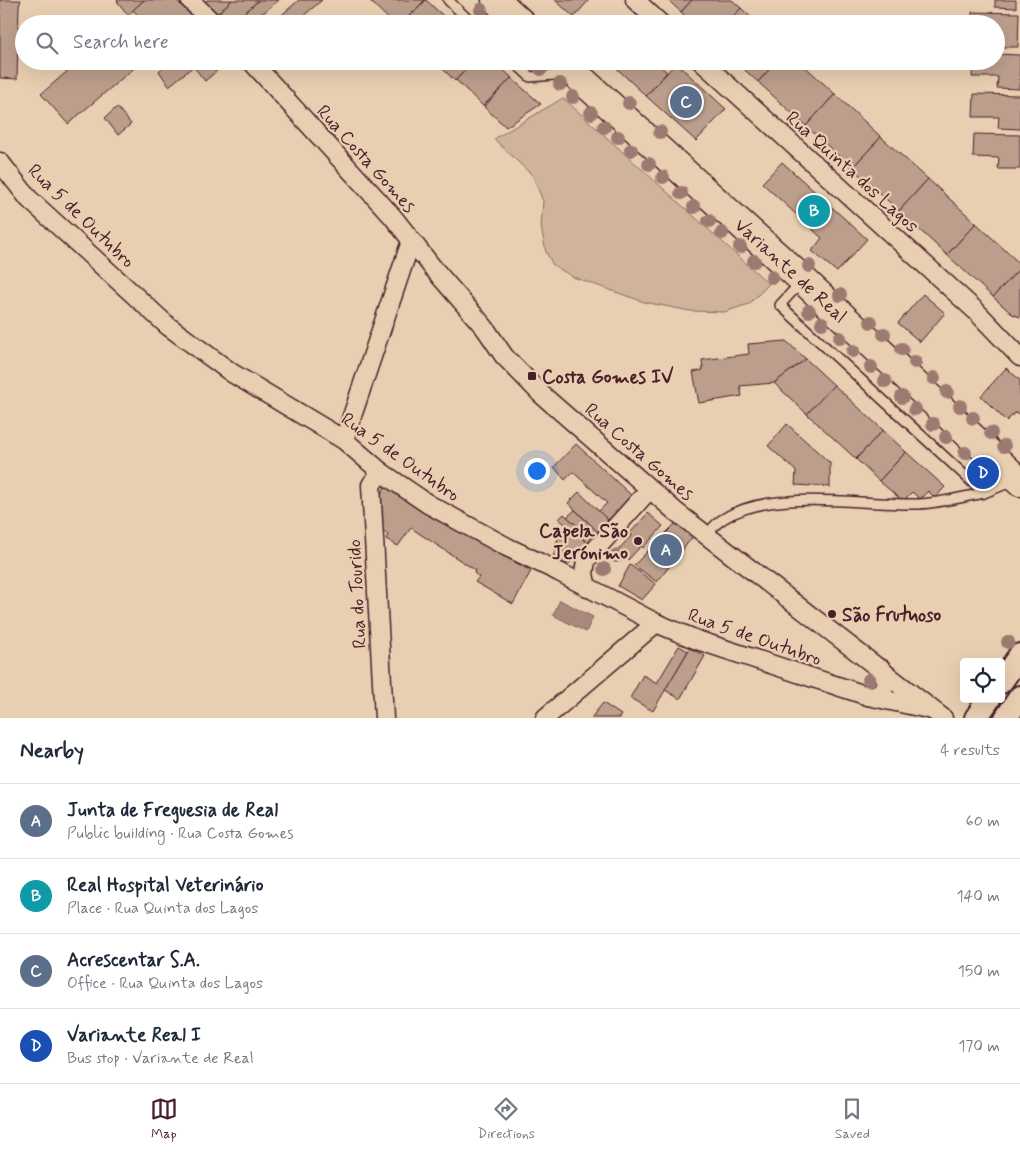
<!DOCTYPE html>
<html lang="en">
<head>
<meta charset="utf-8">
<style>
  body { margin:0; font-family:Mynerve,sans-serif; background:#f2f2f3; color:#1f2937 }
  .controls { position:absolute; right:15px; bottom:15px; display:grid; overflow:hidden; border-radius:5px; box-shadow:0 5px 20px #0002 }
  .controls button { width:45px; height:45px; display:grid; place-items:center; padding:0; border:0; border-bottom:1px solid #e0e1e3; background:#fff; color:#1f2937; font:25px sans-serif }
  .you { position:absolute; left:536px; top:470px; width:18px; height:18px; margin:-12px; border:4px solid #fff; border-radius:50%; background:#1a73e8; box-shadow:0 0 0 8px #1a73e833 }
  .badge { display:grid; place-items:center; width:32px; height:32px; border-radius:50%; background:#4a1f2b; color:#fff; font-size:16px; font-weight:700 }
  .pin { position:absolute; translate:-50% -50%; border:2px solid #fff; box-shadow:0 1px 5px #0006 }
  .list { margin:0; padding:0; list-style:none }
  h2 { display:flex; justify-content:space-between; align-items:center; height:65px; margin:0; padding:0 20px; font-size:21px }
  h2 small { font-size:16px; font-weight:400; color:#747a83 }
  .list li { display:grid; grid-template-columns:32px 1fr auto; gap:15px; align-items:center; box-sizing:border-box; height:75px; padding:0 20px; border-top:1px solid #e0e1e3 }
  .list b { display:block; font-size:19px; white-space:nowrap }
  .list p { margin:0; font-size:16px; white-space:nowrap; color:#747a83 }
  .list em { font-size:16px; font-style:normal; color:#747a83 }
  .icon { flex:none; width:28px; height:28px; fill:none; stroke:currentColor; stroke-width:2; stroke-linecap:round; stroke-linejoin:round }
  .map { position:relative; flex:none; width:1020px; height:718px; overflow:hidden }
  .search { position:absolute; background:#fff; box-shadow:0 5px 20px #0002; left:15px; right:15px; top:15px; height:55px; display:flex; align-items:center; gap:12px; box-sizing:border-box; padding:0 18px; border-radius:28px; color:#747a83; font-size:19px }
  .sheet { height:365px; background:#fff }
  nav { display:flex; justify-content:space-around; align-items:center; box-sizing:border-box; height:70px; border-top:1px solid #e0e1e3; background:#fff; font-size:14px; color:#747a83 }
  nav a { display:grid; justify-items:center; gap:2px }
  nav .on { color:#4a1f2b }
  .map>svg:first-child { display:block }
</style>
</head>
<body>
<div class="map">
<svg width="1020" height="718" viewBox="0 0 1020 718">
  <rect width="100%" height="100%" fill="#e9cfb1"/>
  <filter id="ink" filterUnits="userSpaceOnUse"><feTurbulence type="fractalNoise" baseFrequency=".02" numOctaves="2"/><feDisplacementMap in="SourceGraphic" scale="10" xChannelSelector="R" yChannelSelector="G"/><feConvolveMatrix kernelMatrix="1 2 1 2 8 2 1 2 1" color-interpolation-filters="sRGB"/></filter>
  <g filter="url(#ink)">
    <path fill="#cfb39b" stroke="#8c6963" d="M563 98 769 284 749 304 724 312 690 311 644 302 573 277 553 265 546 252 541 227 543 201 533 176 494 139Z"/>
    <path fill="#aa897c" stroke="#845f5c" d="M560 600 593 617 586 632 553 615Z"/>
    <g fill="#bc9e8c" stroke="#4a1f2b">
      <path d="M0 0H21L19 6 17 79 0 78Z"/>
      <path d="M118 0H144L128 15 117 1Z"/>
      <path d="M144 0H176L195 19 190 24H146L133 10Z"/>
      <path d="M207 0H232L216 15 204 3Z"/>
      <path d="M232 0H259L232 24H225L216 15Z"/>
      <path d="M259 0H279L250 24H232Z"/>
      <path d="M299 0H322L294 24H271Z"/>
      <path d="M372 0H425L401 24H394L370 1Z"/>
      <path d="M426 0 452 24H403Z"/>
      <path d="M555 0H589L574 17Z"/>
      <path d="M668 0H692L681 12Z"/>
      <path d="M692 0H732L741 8 726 24H694L681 12Z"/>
      <path d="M995 0H1016V8L995 7Z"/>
      <path d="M741 8 758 24H726Z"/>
      <path d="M972 12 1019 13 1018 47H996V24H972Z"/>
      <path d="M263 13 272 23 250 24Z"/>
      <path d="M996 54 1020 55 1019 89 997 88 998 77H972L973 61H996Z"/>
      <path d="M79 61H126L133 69 68 124 41 94Z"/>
      <path d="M170 61H200L169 86 159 71Z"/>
      <path d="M200 61H228L205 81 193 66Z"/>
      <path d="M435 61H474L455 81Z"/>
      <path d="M474 61H494L512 78 483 106 456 80Z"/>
      <path d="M609 61H654L667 72 646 96Z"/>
      <path d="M735 61H777L758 82Z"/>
      <path d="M777 61H799L835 94 806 126 758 82Z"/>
      <path d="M676 63 726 109 696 141 646 96Z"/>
      <path d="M511 78 541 104 506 127 484 107Z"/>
      <path d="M835 94 881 137 852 168 806 126Z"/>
      <path d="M974 94 1020 95V129L998 128 999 117H973Z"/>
      <path d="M117 107 131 124 118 135 105 118Z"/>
      <path d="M974 134 1020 135V169H998L999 158 973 157Z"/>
      <path d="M881 137 928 179 899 211 852 168Z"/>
      <path d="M782 162 867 239 837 272 812 251 822 238 762 183Z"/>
      <path d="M928 179 976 223 947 255 899 211Z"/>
      <path d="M976 223 1020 264V268L993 297 947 255Z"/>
      <path d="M1018 270 1020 272V317L1012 314 993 297Z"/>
      <path d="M923 294 945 313 920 342 898 323Z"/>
      <path d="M786 341 806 359 774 383 740 386 742 396 699 403 693 372 703 370 702 360 749 354 748 344Z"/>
      <path d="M806 359 834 385 807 414 774 383Z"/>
      <path d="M1006 368 1020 380V414L1015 413 1006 421 981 396Z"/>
      <path d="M834 385 883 430 856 459 807 414Z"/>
      <path d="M787 424 830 463V487L795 485 796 471 768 446Z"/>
      <path d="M883 430 906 452 879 481 856 459Z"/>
      <path d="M576 444 632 496 608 520 598 512 607 503 573 472 565 480 554 467Z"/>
      <path d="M906 452 945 487 935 498 928 491 920 499 912 492 903 501 879 481Z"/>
      <path d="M387 484 430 514 531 571 513 604 475 582 479 577 474 573 475 570 411 528 398 546 386 539 388 534 379 530 377 500Z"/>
      <path d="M579 492 608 520 598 532 568 503Z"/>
      <path d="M575 510 598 532 592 539 567 517Z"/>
      <path d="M648 513 663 526 643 548 641 546 628 560 618 550 632 535 630 533Z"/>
      <path d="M564 514 592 539 588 543 559 519Z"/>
      <path d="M678 521 694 535 657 582 634 565Z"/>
      <path d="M568 527 588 543 570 563 563 564 553 558 558 537Z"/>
      <path d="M630 565 656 584 642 600 618 586Z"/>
      <path d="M679 646 688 651 653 711 630 698 643 675 657 683Z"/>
      <path d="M690 648 705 656 680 699 665 690Z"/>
      <path d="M603 703 621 715 619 718H591Z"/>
    </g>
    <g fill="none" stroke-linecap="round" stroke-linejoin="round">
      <g stroke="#4a1f2b" stroke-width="12">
        <g id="service">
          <path d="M448 0 473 24"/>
          <path d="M513 61 530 77 566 74"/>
          <path d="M801 282 780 305 984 493 1013 481"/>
          <path d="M706 535C711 530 716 523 723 519 773 487 862 506 919 504 941 503 963 497 984 493"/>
        </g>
      </g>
      <g stroke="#4a1f2b" stroke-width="21">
        <g id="minor">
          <path d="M190 0 214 24"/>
          <path d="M635 0 661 24"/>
          <path d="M251 61 393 217 433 268 485 328 504 356 541 394 675 511 943 718"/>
          <path d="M701 61 976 311 1020 357"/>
          <path d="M0 162 29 199 168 326 232 373 344 440 381 472 428 504 507 547 559 572 656 623 697 640 868 696C878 695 882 693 886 683L882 669"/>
          <path d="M344 440 411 241"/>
          <path d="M381 472 371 485 384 718"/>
          <path d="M587 588 584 574 586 560 649 490"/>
          <path d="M868 696 928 709"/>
          <path d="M545 718 656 623"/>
        </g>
      </g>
      <g stroke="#4a1f2b" stroke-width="26">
        <g id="tertiary">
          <path d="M1001 682 1020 655"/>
          <path d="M976 718 989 699"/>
          <path d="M1006 718 1020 697"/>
        </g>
      </g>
      <g stroke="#4a1f2b" stroke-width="31">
        <g id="primary">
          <path d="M496 0 522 24"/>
          <path id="s1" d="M561 61 803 280 1020 482"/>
        </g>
      </g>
      <use href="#service" stroke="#e9cfb1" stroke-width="9"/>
      <use href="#minor" stroke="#e9cfb1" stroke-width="18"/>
      <use href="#tertiary" stroke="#e9cfb1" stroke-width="22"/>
      <use href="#primary" stroke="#e9cfb1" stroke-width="28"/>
    </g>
    <g fill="#9d7a71">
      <circle cx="481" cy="10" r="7"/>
      <circle cx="541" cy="69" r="7"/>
      <circle cx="560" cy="84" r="7"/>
      <circle cx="573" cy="97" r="7"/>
      <circle cx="629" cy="103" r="7"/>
      <circle cx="591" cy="113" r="7"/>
      <circle cx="604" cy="127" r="7"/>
      <circle cx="660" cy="132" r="7"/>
      <circle cx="618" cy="137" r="7"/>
      <circle cx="631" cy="150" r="7"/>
      <circle cx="649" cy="164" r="7"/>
      <circle cx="663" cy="177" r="7"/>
      <circle cx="681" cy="193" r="7"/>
      <circle cx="694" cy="207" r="7"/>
      <circle cx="709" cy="221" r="7"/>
      <circle cx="722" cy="233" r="7"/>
      <circle cx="740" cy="247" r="7"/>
      <circle cx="754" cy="261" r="7"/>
      <circle cx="809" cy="266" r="7"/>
      <circle cx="772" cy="277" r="7"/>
      <circle cx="840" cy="295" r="7"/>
      <circle cx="809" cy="311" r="7"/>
      <circle cx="871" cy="322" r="7"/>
      <circle cx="822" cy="323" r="7"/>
      <circle cx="884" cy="334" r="7"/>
      <circle cx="840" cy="338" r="7"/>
      <circle cx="902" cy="349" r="7"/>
      <circle cx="853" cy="351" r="7"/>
      <circle cx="915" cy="362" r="7"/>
      <circle cx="871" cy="367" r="7"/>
      <circle cx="934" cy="378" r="7"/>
      <circle cx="885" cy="381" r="7"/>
      <circle cx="947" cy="392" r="7"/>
      <circle cx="902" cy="397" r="7"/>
      <circle cx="960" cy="406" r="7"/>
      <circle cx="915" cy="409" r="7"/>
      <circle cx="973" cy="418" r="7"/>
      <circle cx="933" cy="424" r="7"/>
      <circle cx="991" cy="433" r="7"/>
      <circle cx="946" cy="437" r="7"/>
      <circle cx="1004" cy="446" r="7"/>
      <circle cx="965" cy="453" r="7"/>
      <circle cx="978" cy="467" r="7"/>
      <circle cx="616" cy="556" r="7"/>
      <circle cx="604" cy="569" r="7"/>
      <circle cx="1008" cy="642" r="7"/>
      <circle cx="869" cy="680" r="7"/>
    </g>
  </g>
  <g fill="#4a1f2b" stroke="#e9cfb1" stroke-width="2">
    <rect x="527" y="371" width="10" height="10" rx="2.5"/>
    <circle cx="638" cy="541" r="5"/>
    <circle cx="832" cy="614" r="5"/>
  </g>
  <g text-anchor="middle" stroke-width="4.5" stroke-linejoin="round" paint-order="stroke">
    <g font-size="19" fill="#4a1f2b" stroke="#e9cfb1">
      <text transform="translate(367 158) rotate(48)" y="7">Rua Costa Gomes</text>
      <text transform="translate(853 171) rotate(42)" y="7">Rua Quinta dos Lagos</text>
      <text transform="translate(82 215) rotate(44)" y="7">Rua 5 de Outubro</text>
      <text dy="7" stroke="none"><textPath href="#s1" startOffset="311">Variante de Real</textPath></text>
      <text transform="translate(640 451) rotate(41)" y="7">Rua Costa Gomes</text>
      <text transform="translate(401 456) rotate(35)" y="7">Rua 5 de Outubro</text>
      <text transform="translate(356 594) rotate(-93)" y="7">Rua do Tourido</text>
      <text transform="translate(755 636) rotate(19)" y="7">Rua 5 de Outubro</text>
    </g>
    <g font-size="19" font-weight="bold" fill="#4a1f2b" stroke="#e9cfb1" text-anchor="start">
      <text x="542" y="383">Costa Gomes IV</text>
      <text x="628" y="537" text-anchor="end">Capela São<tspan x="628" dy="22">Jerónimo</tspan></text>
      <text x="842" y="621">São Frutuoso</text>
    </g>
  </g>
</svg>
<div class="controls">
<button><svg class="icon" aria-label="locate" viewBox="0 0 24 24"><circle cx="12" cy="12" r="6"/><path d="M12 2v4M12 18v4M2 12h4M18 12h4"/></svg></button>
</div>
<div class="you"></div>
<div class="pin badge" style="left:666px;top:550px;background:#5c6f8a">A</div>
<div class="pin badge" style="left:814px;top:211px;background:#0f9aa8">B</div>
<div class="pin badge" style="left:686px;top:102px;background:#5c6f8a">C</div>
<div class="pin badge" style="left:983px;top:473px;background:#1a4fb4">D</div>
<div class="search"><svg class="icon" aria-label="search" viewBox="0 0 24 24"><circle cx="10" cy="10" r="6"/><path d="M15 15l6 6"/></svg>Search here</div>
</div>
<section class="sheet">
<h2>Nearby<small>4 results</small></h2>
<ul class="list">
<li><span class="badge" style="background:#5c6f8a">A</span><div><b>Junta de Freguesia de Real</b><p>Public building · Rua Costa Gomes</p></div><em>60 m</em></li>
<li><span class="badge" style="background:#0f9aa8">B</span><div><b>Real Hospital Veterinário</b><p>Place · Rua Quinta dos Lagos</p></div><em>140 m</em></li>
<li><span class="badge" style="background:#5c6f8a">C</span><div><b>Acrescentar S.A.</b><p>Office · Rua Quinta dos Lagos</p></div><em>150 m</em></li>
<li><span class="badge" style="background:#1a4fb4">D</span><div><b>Variante Real I</b><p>Bus stop · Variante de Real</p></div><em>170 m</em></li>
</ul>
</section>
<nav>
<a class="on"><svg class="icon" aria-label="map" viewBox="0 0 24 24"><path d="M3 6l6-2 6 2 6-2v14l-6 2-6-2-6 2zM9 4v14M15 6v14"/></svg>Map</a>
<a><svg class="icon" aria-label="directions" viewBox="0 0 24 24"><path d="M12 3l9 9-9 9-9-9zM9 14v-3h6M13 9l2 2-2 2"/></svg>Directions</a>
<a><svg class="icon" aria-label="saved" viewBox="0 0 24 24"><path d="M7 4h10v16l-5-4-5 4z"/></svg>Saved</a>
</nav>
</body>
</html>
